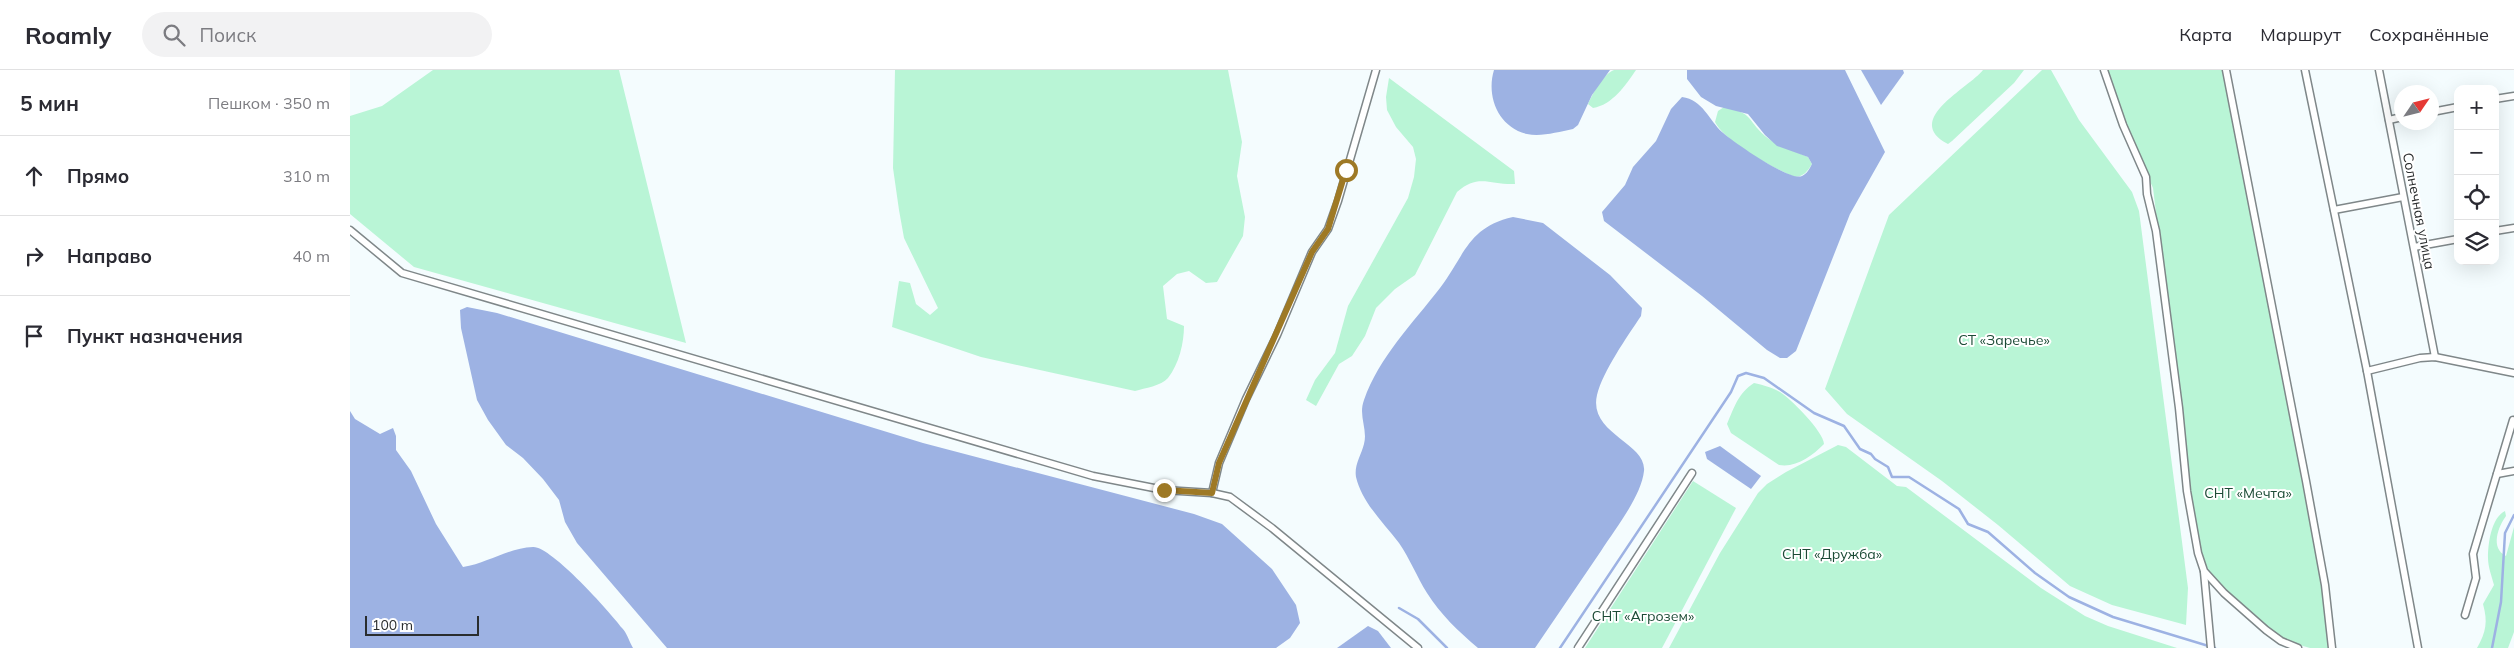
<!DOCTYPE html>
<html lang="ru">
<head>
<meta charset="utf-8">
<style>
  body { margin:0; font-family:Mulish,sans-serif; background:#f2f2f3; color:#2b2b33 }
  .controls { position:absolute; right:15px; top:15px; display:grid; overflow:hidden; border-radius:10px; box-shadow:0 5px 20px #0002 }
  .controls button { width:45px; height:45px; display:grid; place-items:center; padding:0; border:0; border-bottom:1px solid #e1e1e2; background:#fff; color:#2b2b33; font:25px sans-serif }
  .compass { position:absolute; left:2044px; top:15px; width:45px; height:45px; border-radius:50%; background:#fff; box-shadow:0 5px 20px #0002; rotate:55deg }
  .scale { position:absolute; left:15px; bottom:12px; width:114px; box-sizing:border-box; padding-left:5px; border:2px solid #2a2d2e; border-top:0; font-size:14px; line-height:18px; white-space:nowrap; color:#2a2d2e; -webkit-text-stroke:4px #fff; paint-order:stroke }
  .stop { position:absolute; width:15px; height:15px; margin:-11px; border:4px solid #9e7925; border-radius:50%; background:#fff }
  .stop.end { background:#9e7925; border-color:#fff; box-shadow:0 1px 5px #0008 }
  .list { margin:0; padding:0; list-style:none }
  h2 { display:flex; justify-content:space-between; align-items:center; height:65px; margin:0; padding:0 20px; font-size:21px }
  h2 small { font-size:16px; font-weight:400; color:#7c7c81 }
  .list li { display:grid; grid-template-columns:32px 1fr auto; gap:15px; align-items:center; box-sizing:border-box; height:80px; padding:0 20px; border-top:1px solid #e1e1e2 }
  .list b { display:block; font-size:19px; white-space:nowrap }
  .list em { font-size:16px; font-style:normal; color:#7c7c81 }
  .icon { flex:none; width:28px; height:28px; fill:none; stroke:currentColor; stroke-width:2; stroke-linecap:round; stroke-linejoin:round }
  .map { position:relative; flex:none; width:2164px; height:578px; overflow:hidden }
  header { display:flex; align-items:center; gap:30px; box-sizing:border-box; height:70px; padding:0 25px; background:#fff; border-bottom:1px solid #e1e1e2 }
  header strong { font-size:24px }
  nav { display:flex; gap:28px; margin-inline-start:auto; font-size:18px }
  .search { width:350px; height:45px; background:#f2f2f3; display:flex; align-items:center; gap:12px; box-sizing:border-box; padding:0 18px; border-radius:28px; color:#7c7c81; font-size:19px }
  main { display:flex }
  aside { flex:1; background:#fff }
  .map>svg:first-child { display:block }
</style>
</head>
<body>
<header>
<strong>Roamly</strong>
<div class="search"><svg class="icon" aria-label="search" viewBox="0 0 24 24"><circle cx="10" cy="10" r="6"/><path d="M15 15l6 6"/></svg>Поиск</div>
<nav><a>Карта</a><a>Маршрут</a><a>Сохранённые</a></nav>
</header>
<main>
<aside>
<h2>5 мин<small>Пешком · 350 m</small></h2>
<ul class="list">
<li><svg class="icon" aria-label="ahead" viewBox="0 0 24 24"><path d="M12 20V5M6 11l6-6 6 6"/></svg><div><b>Прямо</b></div><em>310 m</em></li>
<li><svg class="icon" aria-label="right" viewBox="0 0 24 24"><path d="M7 20v-9h11M14 6l5 5-5 5"/></svg><div><b>Направо</b></div><em>40 m</em></li>
<li><svg class="icon" aria-label="arrive" viewBox="0 0 24 24"><path d="M6 21V4h12l-3 4 3 4H6"/></svg><div><b>Пункт назначения</b></div></li>
</ul>
</aside>
<div class="map">
<svg width="2164" height="578" viewBox="0 0 2164 578">
  <rect width="100%" height="100%" fill="#f4fcfe"/>
  <g fill="#b9f5d6">
    <path d="M83 0H269L336 273 64 197 0 144V46L32 36Z"/>
    <path d="M545 0H878L892 72 887 106 895 147 893 166 867 212 856 213 839 201 827 204 813 216 817 249 834 256C834 273 829 294 818 308 811 316 795 318 785 321L631 287 542 257 549 211 560 213 566 234 580 245 588 238 554 168 549 140 543 98Z"/>
    <path d="M1264 0H1286C1276 15 1262 35 1243 38L1238 34C1243 23 1252 5 1264 0Z"/>
    <path d="M1633 0H1674L1664 13 1602 71 1598 74C1552 50 1619 18 1633 0Z"/>
    <path d="M1692 0H1701L1729 50 1782 122 1789 141 1838 518 1836 555 1762 535 1720 516 1648 455 1592 411 1497 344 1475 319 1539 145Z"/>
    <path d="M1757 0H1873L1973 501 1980 578H1960L1933 570 1874 520 1861 505 1853 489 1840 425 1803 118 1774 53Z"/>
    <path d="M1039 8 1164 101 1165 114C1140 115 1128 103 1107 122L1065 205 1045 219 1026 238 1015 266 1002 286 989 294 966 336 956 330 965 310 985 283 998 236 1058 128 1064 107 1066 89 1063 77 1046 57 1037 40 1036 27Z"/>
    <path d="M1374 37C1405 44 1395 48 1415 66 1428 77 1443 80 1458 87L1462 94C1457 102 1454 106 1445 107 1423 98 1376 73 1365 52L1368 41Z"/>
    <path d="M1404 313C1413 315 1421 317 1430 322 1440 328 1474 362 1474 374 1462 386 1446 398 1429 395L1381 363 1377 354C1384 338 1388 323 1404 313Z"/>
    <path d="M1488 375 1496 377 1547 416 1556 417 1691 518 1735 546 1758 556 1827 578H1319L1370 483 1408 423 1417 414 1436 402Z"/>
    <path d="M1343 411 1386 438 1312 578H1235Z"/>
    <path d="M2155 441 2156 446C2148 457 2140 478 2156 486L2164 457V562L2158 578H2127C2136 562 2138 552 2133 534L2144 515C2142 507 2138 497 2138 488 2138 474 2141 448 2155 441Z"/>
  </g>
  <g fill="#9db2e3">
    <path d="M1144 0H1260L1242 25 1228 55 1223 59C1208 62 1191 67 1177 64 1148 57 1136 26 1144 0Z"/>
    <path d="M1337 0H1495L1535 82 1500 144 1446 281 1437 288H1430L1417 280 1352 226 1254 151 1252 142 1275 115 1283 97 1306 71 1321 39 1332 27C1353 30 1359 50 1372 62 1382 71 1440 112 1452 106 1457 104 1460 98 1462 94L1458 87 1427 76 1415 65 1398 44 1366 36 1351 27 1337 9Z"/>
    <path d="M1511 0H1553L1554 3 1531 35Z"/>
    <path d="M1163 147 1193 153 1260 205 1292 238 1291 246C1277 267 1253 301 1247 325 1238 364 1297 373 1294 401 1291 427 1265 459 1251 481 1229 513 1207 546 1185 578H1128C1108 561 1091 545 1077 523 1067 507 1060 489 1049 473 1034 453 1012 433 1006 407 1004 395 1011 386 1014 374 1018 359 1008 346 1014 330 1029 287 1063 253 1090 218 1115 185 1118 157 1163 147Z"/>
    <path d="M117 237 147 243 573 373 844 444 872 454 922 499 946 535 950 553 940 568 926 578H317L227 473 215 452 209 430 193 409 173 388 156 375 138 350 127 330 111 258 110 240Z"/>
    <path d="M0 341 5 349 30 364 43 358 46 366V380L61 401 86 454 113 497C138 493 158 478 183 477 201 476 260 542 272 558 277 563 279 571 283 578H0Z"/>
    <path d="M1370 376 1411 406 1401 419 1357 389 1355 382Z"/>
    <path d="M1018 556 1028 561 1041 578H987Z"/>
  </g>
  <g fill="none" stroke-linecap="round" stroke-linejoin="round">
    <g stroke="#9db2e3" stroke-width="2.5">
      <path d="M1049 538 1068 549 1097 578"/>
      <path d="M1210 578 1381 322 1388 306 1396 303 1414 308 1464 343 1494 356 1510 379 1521 384 1525 389 1538 397 1542 407H1559L1609 439 1618 454 1638 462 1685 503 1719 527 1763 547 1865 578"/>
      <path d="M2142 578 2151 532 2155 463 2164 445"/>
    </g>
    <g stroke="#7f8789" stroke-width="9">
      <g id="street">
        <path d="M1754 0 1773 55 1796 107 1797 124 1806 161 1829 338 1837 421 1848 483 1854 501 1874 523 1916 560 1931 571 1948 578"/>
        <path d="M1876 0 1956 411 1975 515 1982 578"/>
        <path d="M1955 0 2017 301 2068 578"/>
        <path d="M2029 0 2085 287"/>
        <path d="M2145 29 2164 26"/>
        <path d="M2082 42 2108 37"/>
        <path d="M2039 50 2052 47"/>
        <path d="M1984 140 2053 127"/>
        <path d="M0 160 52 203 743 406 814 420 862 423 880 427 922 458 1068 578"/>
        <path d="M2145 161 2164 158"/>
        <path d="M2064 177 2108 169"/>
        <path d="M2017 301 2070 288 2085 287 2164 303"/>
        <path d="M2147 404 2164 401"/>
        <path d="M862 423 869 393 896 329 927 265 962 182 978 159 988 131 1026 0"/>
        <path d="M1854 502 1861 578"/>
        <path d="M2115 545 2126 508 2123 484 2163 350"/>
        <path d="M1228 578 1342 403"/>
      </g>
    </g>
    <use href="#street" stroke="#fff" stroke-width="6"/>
  </g>
  <g fill="none" stroke-linecap="round" stroke-linejoin="round">
    <path stroke="#9e7925" stroke-width="6" d="M814 420 862 423 869 393 962 182 978 159 996 100"/>
  </g>
  <g text-anchor="middle" stroke-width="4" stroke-linejoin="round" paint-order="stroke">
    <g font-size="14" fill="#2a2d2e" stroke="#fff">
      <text transform="translate(2069 141) rotate(79)" y="5">Солнечная улица</text>
    </g>
    <g font-size="14" fill="#1c4b36" stroke="#fff">
      <text x="1654" y="275">СТ «Заречье»</text>
      <text x="1898" y="428">СНТ «Мечта»</text>
      <text x="1482" y="489">СНТ «Дружба»</text>
      <text x="1293" y="551">СНТ «Агрозем»</text>
    </g>
  </g>
</svg>
<div class="controls">
<button>+</button>
<button>−</button>
<button><svg class="icon" aria-label="locate" viewBox="0 0 24 24"><circle cx="12" cy="12" r="6"/><path d="M12 2v4M12 18v4M2 12h4M18 12h4"/></svg></button>
<button><svg class="icon" aria-label="layers" viewBox="0 0 24 24"><path d="M12 4l9 5-9 5-9-5zM3 14l9 5 9-5"/></svg></button>
</div>
<svg class="compass" viewBox="-18 -18 36 36"><path d="M0-13l5 13h-10z" fill="#e53935"/><path d="M0 13l5-13h-10z" fill="#7c7c81"/></svg>
<div class="scale">100 m</div>
<div class="stop" style="left:996px;top:100px"></div>
<div class="stop end" style="left:814px;top:420px"></div>
</div>
</main>
</body>
</html>
